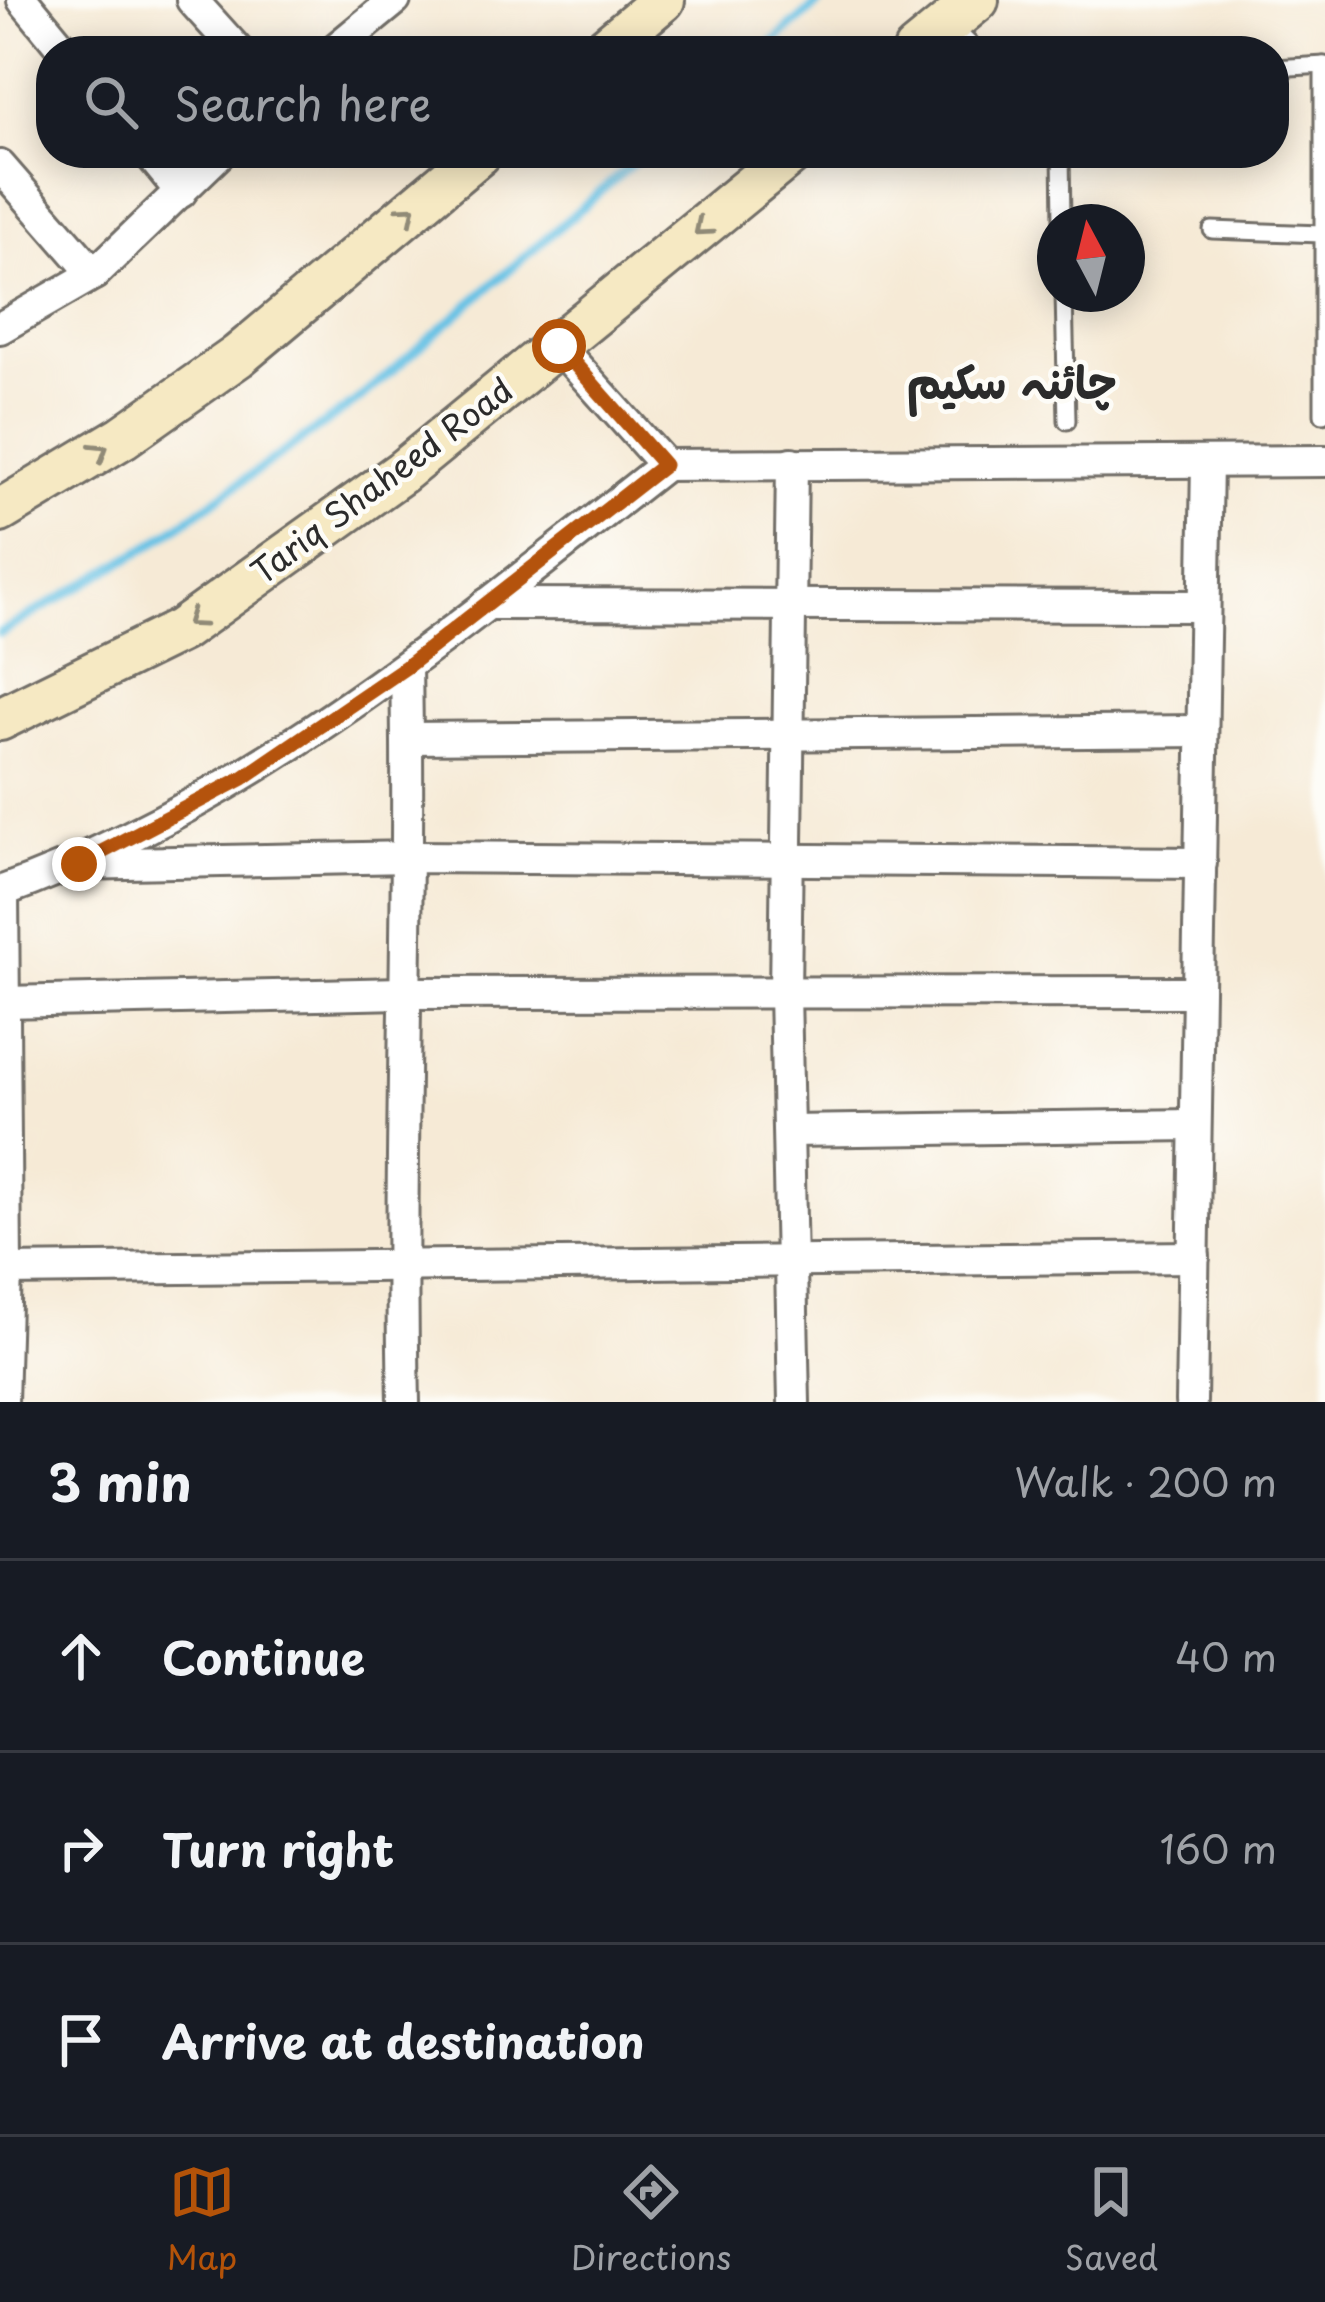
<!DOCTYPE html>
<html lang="en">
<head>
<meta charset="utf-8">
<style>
  body { margin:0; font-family:"Playpen Sans","Playpen Sans Arabic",sans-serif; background:#20242c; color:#f1f3f6 }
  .compass { position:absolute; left:1037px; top:204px; width:108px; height:108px; border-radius:50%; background:#171b24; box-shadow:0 6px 30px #0003; rotate:353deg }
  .stop { position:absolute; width:36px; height:36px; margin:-27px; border:9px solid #b45309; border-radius:50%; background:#fff }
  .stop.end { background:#b45309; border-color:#fff; box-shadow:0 3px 12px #0008 }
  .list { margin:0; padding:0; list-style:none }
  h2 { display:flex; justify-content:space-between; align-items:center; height:156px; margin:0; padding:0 48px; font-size:51px }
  h2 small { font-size:39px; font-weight:400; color:#9ea1a6 }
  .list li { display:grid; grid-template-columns:78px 1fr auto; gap:36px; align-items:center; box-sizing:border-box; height:192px; padding:0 48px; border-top:3px solid #363941 }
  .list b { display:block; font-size:45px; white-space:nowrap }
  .list em { font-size:39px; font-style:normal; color:#9ea1a6 }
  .icon { flex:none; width:66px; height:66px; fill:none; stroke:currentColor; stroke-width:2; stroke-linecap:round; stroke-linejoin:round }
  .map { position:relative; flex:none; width:1325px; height:1402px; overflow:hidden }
  .search { position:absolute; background:#171b24; box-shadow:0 6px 30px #0003; left:36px; right:36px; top:36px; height:132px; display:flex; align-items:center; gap:30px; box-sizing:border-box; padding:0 42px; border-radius:48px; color:#9ea1a6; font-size:45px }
  .sheet { height:732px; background:#171b24 }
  nav { display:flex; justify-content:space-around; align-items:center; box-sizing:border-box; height:168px; border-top:3px solid #363941; background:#171b24; font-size:33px; color:#9ea1a6 }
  nav a { display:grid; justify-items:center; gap:6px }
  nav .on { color:#b45309 }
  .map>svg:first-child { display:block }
</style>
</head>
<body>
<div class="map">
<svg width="1325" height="1402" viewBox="0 0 1325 1402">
  <rect width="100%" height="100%" fill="#fdfcf7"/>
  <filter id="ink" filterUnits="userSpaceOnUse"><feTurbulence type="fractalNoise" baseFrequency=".00833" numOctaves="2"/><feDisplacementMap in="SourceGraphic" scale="24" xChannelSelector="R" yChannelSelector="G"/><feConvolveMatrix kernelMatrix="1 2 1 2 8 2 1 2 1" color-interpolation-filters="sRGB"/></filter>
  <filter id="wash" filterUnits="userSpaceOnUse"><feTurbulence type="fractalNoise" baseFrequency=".004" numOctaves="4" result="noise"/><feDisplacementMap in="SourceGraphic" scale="48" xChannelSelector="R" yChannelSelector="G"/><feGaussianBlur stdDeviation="2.7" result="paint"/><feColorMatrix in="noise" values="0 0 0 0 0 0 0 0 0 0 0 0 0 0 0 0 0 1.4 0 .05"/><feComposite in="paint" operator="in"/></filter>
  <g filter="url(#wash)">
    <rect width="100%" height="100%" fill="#f6ead6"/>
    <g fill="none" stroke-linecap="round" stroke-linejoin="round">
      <g stroke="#68c2e5" stroke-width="9">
        <path d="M763 51 822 0"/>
        <path d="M0 633 151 545 357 401 645 153"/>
      </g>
    </g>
  </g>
  <g filter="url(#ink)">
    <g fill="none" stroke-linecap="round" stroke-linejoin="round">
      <g stroke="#726e67" stroke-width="21">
        <g id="service">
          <path d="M951 26 977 51"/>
          <path d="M1323 65V414"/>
          <path d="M1274 68 1325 65"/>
          <path d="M1061 153 1062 222"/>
          <path d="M1212 230 1322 234"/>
          <path d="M1127 248H1128"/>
          <path d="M1064 294 1067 421"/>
        </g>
      </g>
      <g stroke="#726e67" stroke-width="36">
        <g id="minor">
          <path d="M23 0 65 51"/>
          <path d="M192 0 238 51"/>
          <path d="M333 51 395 0"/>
          <path d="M149 153 181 192"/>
          <path d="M0 166 94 274"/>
          <path d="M0 328 94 274 220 153"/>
          <path d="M558 346 665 465 1325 461"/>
          <path d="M792 463 785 993 794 1402"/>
          <path d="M487 604 1202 606"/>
          <path d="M408 738 1202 731"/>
          <path d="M79 864 410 857 1201 863"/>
          <path d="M3 891 6 1270 1194 1257"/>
          <path d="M0 892C252 802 457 628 665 465"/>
          <path d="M4 1002 403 993 1197 992"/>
          <path d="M790 1131 1193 1125"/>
          <path d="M2 1402 6 1270"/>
          <path d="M404 1402C398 1157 411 912 406 667"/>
          <path d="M1191 1402 1207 462"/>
        </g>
      </g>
      <g stroke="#726e67" stroke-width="48">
        <g id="secondary">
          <path d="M602 51 663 0"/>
          <path d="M915 51 977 0"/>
          <path d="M0 511 123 437 238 356 480 153"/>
          <path d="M0 719 181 630 402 472 792 153"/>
        </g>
      </g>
      <use href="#service" stroke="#fff" stroke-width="15"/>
      <use href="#minor" stroke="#fff" stroke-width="30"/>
      <use href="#secondary" stroke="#f6e9c3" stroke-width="42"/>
    </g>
    <defs><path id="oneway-chevron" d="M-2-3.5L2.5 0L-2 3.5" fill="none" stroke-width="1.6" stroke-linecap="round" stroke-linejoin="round" transform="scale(3)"/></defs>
    <g stroke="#908a77">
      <use href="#oneway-chevron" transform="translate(408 213) rotate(-40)"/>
      <use href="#oneway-chevron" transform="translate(702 228) rotate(140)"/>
      <use href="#oneway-chevron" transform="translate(100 451) rotate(-32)"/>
      <use href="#oneway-chevron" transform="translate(194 620) rotate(145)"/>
    </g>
  </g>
  <g fill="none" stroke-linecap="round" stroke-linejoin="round" filter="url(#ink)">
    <path stroke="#b45309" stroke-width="15" d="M79 864 243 778 406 667 664 465 559 346"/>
  </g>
  <g text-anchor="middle" stroke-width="9" stroke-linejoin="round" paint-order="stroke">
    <g font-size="33" fill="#2b2b2b" stroke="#fdfcf7">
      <text transform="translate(382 481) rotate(-37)" y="12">Tariq Shaheed Road</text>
    </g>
    <g font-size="45" font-weight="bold" fill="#2b2b2b" stroke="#fdfcf7">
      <text x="1012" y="399">چائنہ سکیم</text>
    </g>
  </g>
</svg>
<svg class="compass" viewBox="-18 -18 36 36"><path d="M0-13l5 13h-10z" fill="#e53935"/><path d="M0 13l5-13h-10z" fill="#9ea1a6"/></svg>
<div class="stop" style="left:559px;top:346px"></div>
<div class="stop end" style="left:79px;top:864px"></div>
<div class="search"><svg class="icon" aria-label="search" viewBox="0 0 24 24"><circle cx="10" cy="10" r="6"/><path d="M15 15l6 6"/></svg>Search here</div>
</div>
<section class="sheet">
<h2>3 min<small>Walk · 200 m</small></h2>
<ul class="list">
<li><svg class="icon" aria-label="ahead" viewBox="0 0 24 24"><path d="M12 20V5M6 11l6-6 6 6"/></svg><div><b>Continue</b></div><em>40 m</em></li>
<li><svg class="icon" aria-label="right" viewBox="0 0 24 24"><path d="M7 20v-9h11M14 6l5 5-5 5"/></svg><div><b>Turn right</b></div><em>160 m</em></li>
<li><svg class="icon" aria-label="arrive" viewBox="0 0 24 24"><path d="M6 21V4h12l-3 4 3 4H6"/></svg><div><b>Arrive at destination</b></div></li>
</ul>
</section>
<nav>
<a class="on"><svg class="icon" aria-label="map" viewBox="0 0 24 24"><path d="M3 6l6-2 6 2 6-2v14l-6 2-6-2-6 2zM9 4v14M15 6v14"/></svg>Map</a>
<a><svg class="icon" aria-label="directions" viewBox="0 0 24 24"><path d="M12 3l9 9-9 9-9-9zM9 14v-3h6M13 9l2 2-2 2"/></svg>Directions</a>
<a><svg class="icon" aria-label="saved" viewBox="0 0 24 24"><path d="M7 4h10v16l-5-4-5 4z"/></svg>Saved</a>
</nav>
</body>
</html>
